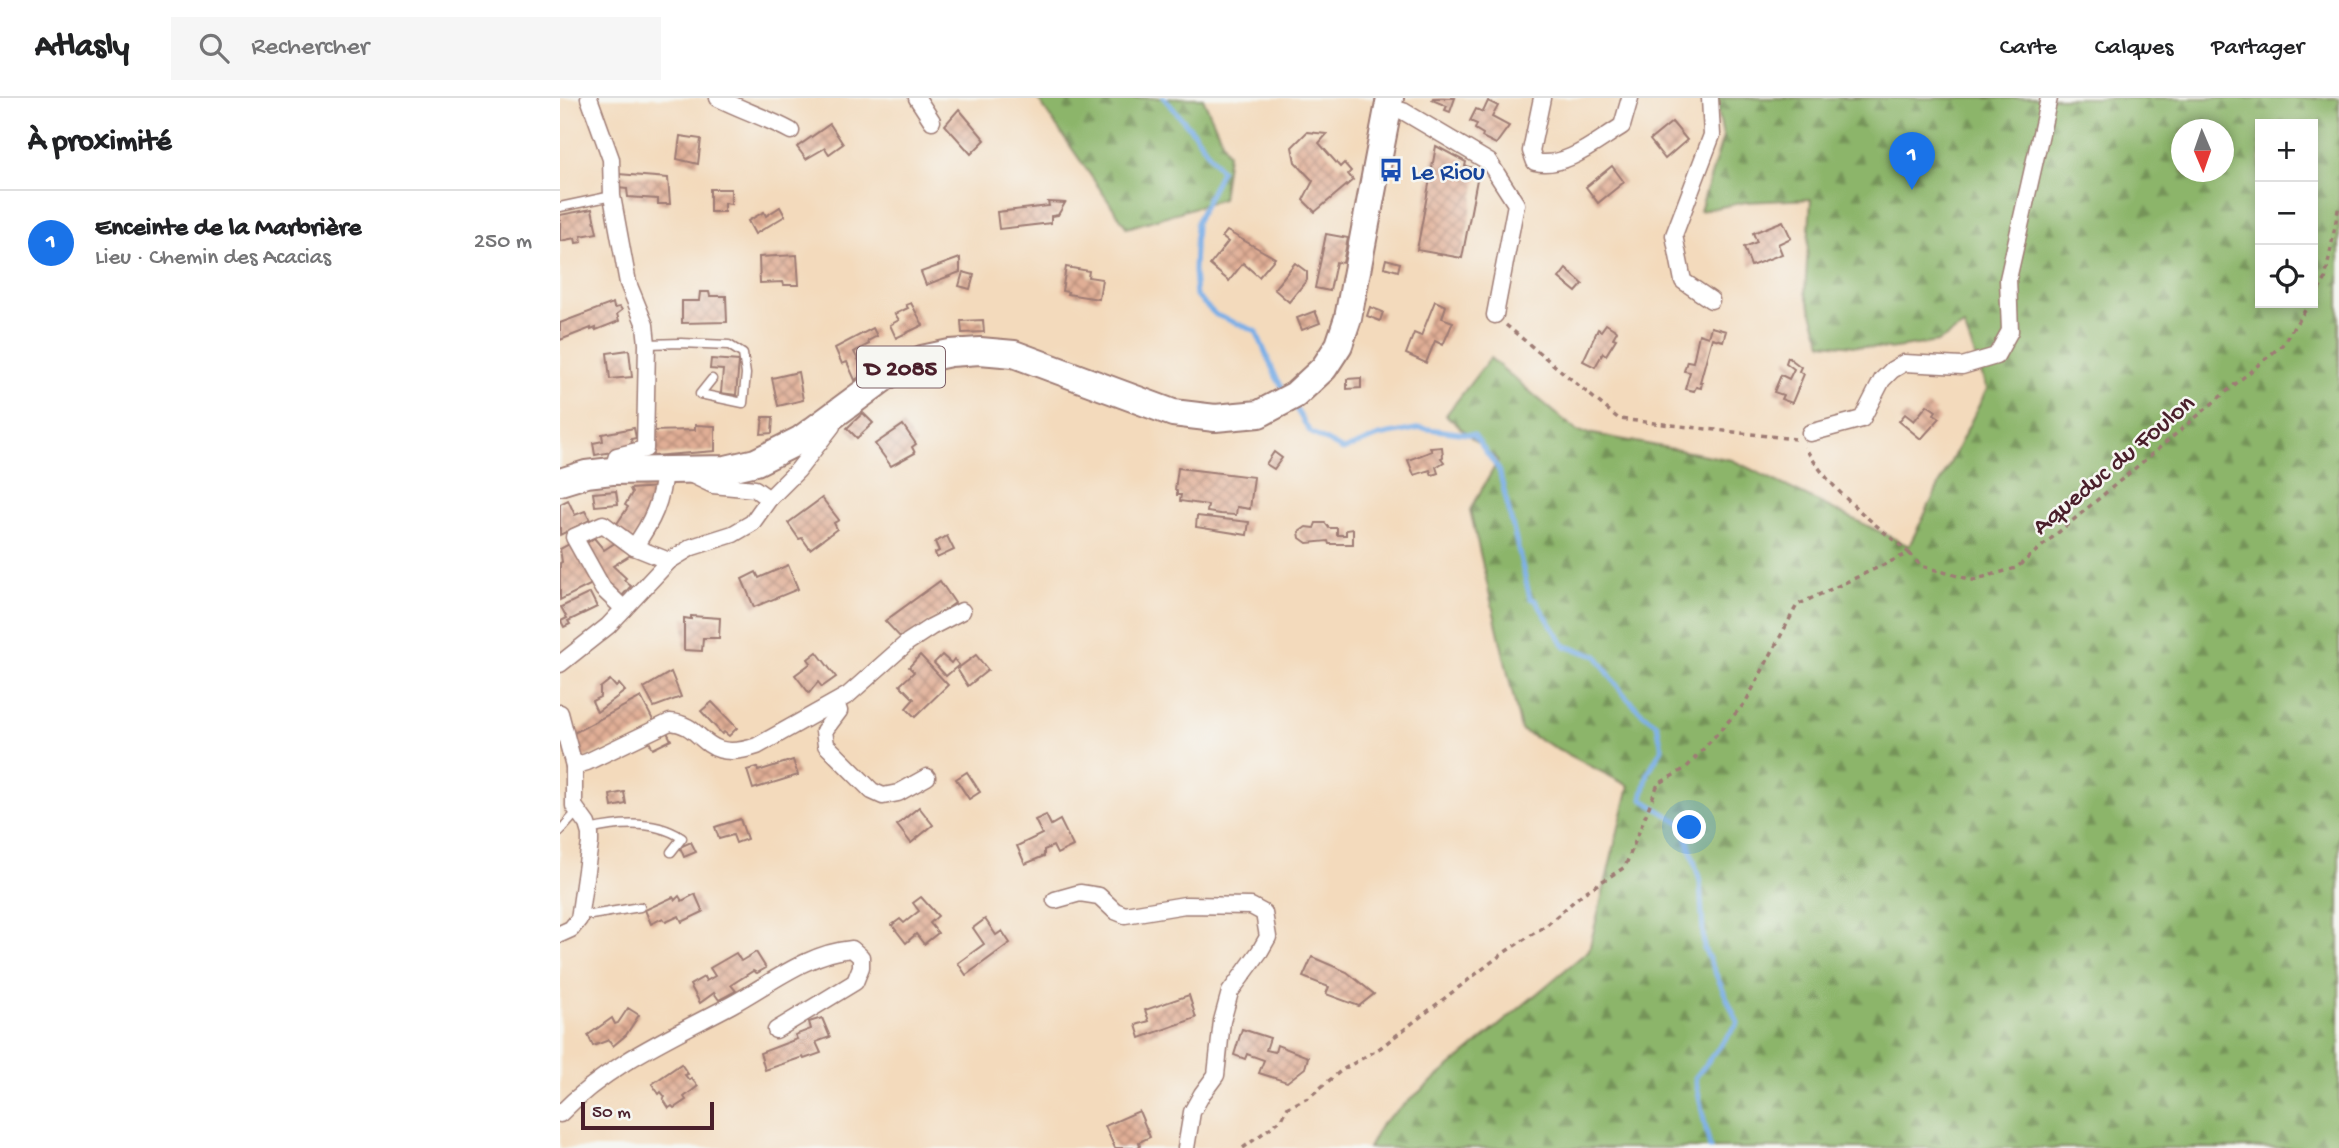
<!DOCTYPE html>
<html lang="fr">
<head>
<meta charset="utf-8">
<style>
  body { margin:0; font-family:"Gochi Hand",sans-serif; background:#f6f6f6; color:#202124 }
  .controls { position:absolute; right:21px; top:21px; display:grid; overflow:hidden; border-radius:0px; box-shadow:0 4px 10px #0003 }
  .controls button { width:63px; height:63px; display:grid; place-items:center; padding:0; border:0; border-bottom:2px solid #e0e0e0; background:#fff; color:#202124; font:35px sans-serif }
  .compass { position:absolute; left:1611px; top:21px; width:63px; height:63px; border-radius:50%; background:#fff; box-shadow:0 4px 10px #0003; rotate:178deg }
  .scale { position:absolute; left:21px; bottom:18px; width:133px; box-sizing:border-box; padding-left:7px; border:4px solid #4a1f2b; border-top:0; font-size:19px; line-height:24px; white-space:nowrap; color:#4a1f2b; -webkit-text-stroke:5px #f6f6f2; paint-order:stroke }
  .you { position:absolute; left:1130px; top:730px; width:24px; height:24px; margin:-18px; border:5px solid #fff; border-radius:50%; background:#1a73e8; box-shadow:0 0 0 10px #1a73e833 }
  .badge { display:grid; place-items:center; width:46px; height:46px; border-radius:50%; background:#1a73e8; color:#fff; font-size:23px; font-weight:700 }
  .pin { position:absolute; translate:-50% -58px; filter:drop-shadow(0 2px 4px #0008) }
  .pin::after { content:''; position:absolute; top:37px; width:24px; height:21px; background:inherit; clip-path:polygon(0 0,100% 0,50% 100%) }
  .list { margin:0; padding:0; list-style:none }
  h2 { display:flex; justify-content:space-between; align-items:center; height:91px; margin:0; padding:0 28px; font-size:30px }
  h2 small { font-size:23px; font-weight:400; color:#757577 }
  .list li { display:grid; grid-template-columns:46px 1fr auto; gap:21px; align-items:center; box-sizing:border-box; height:105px; padding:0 28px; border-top:2px solid #e0e0e0 }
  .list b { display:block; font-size:26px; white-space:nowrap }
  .list p { margin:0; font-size:23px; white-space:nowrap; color:#757577 }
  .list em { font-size:23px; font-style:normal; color:#757577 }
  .icon { flex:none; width:38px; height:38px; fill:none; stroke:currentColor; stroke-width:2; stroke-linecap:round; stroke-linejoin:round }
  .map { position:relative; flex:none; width:1779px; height:1050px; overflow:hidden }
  header { display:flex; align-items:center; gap:42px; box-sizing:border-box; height:98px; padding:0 35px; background:#fff; border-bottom:2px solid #e0e0e0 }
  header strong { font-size:33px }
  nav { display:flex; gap:38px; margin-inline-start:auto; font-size:24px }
  .search { width:490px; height:63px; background:#f6f6f6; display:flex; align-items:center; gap:18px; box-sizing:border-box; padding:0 24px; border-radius:0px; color:#757577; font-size:26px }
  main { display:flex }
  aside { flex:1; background:#fff }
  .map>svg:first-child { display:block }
</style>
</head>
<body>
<header>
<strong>Atlasly</strong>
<div class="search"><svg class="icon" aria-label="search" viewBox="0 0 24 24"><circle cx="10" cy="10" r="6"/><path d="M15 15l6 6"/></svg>Rechercher</div>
<nav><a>Carte</a><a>Calques</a><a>Partager</a></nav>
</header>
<main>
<aside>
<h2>À proximité<small></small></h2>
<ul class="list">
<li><span class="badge">1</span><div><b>Enceinte de la Marbrière</b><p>Lieu · Chemin des Acacias</p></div><em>250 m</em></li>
</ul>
</aside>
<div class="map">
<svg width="1779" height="1050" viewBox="0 0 1779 1050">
  <defs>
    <pattern id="forest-firs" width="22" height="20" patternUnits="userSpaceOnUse" patternTransform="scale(1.75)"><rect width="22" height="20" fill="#8cb56b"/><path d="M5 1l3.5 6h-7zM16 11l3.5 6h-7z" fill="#749358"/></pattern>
    <pattern id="building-cross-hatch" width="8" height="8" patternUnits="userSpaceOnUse" patternTransform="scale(1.75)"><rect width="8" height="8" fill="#e1af96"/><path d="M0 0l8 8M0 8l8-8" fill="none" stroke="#b88e7b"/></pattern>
  </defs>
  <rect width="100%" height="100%" fill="#f6f6f2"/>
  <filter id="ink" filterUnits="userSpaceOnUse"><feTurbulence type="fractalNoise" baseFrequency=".0143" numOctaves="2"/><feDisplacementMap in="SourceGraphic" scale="14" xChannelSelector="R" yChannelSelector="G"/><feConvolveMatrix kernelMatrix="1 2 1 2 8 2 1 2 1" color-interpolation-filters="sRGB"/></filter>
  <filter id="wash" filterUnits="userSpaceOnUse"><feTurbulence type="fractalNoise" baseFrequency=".00686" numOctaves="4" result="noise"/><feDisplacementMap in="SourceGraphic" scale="28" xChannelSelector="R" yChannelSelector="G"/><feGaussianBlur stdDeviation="1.57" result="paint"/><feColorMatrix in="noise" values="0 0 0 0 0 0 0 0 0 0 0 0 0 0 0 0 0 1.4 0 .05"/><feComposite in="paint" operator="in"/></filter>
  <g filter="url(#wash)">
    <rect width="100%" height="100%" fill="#f3dabc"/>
    <g fill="url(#forest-firs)" stroke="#6b6a4b" stroke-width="2" fill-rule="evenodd">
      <path d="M477 0H643L668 56 662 101 567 130Z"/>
      <path d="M1156 0H1779V1050H808L821 1026 1029 852 1069 688 961 632 910 412 938 363 886 317 930 260 1017 333 1172 362 1349 448 1427 291 1404 228 1378 244 1328 251 1262 245 1245 194 1251 101 1186 104 1140 113 1163 39ZM1700 26H1753V205H1700ZM1622 32H1664V74H1622Z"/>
    </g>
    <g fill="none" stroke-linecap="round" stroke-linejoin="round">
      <g stroke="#79aee7" stroke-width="5">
        <path d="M604 0 635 36 661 73 636 125 634 173 636 198 656 217 696 233 716 279 726 295"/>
        <path d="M733 306 750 334 783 352 819 338 861 330 914 337 939 372 970 500 976 503 1005 548 1037 558C1054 585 1071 609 1097 626L1102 650 1088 675 1082 701 1123 727 1140 783 1144 850 1178 925 1135 980 1150 1050"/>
      </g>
    </g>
    <g id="blocks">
      <g fill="url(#building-cross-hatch)">
        <path d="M873 0H895L890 14 885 12 887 8 872 2Z"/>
        <path d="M928 3 938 8 932 19 949 28 936 46 922 39 923 36 915 31 917 26 910 23 916 11 923 14Z"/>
        <path d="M399 11 425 42 411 56 385 27Z"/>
        <path d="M1112 24 1127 42 1105 61 1090 42Z"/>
        <path d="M270 26 283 46 269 56 265 50 246 61 237 49Z"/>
        <path d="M747 34 767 36 759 45 780 69 784 65 791 73 788 76 793 82 755 114 743 102 753 83 735 64 732 49Z"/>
        <path d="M120 38 141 41 138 66 117 61Z"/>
        <path d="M876 48 906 64 905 68 919 71 902 160 857 152Z"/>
        <path d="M1052 68 1064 84 1038 105 1026 89Z"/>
        <path d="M58 76 108 80 110 106H98V101L68 99 67 91 58 90Z"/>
        <path d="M150 91H171V106L164 105V114H150Z"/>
        <path d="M488 104 505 105 498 117 491 118V125L439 131 437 114 489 108Z"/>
        <path d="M220 109 225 118 195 136 188 123 204 114 206 118Z"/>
        <path d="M32 111 37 135 21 138 22 144 16 145 15 140 0 143V117Z"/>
        <path d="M1223 123 1231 140 1218 146 1222 156 1191 168 1184 149 1197 144 1193 135Z"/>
        <path d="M667 133 715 160 699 179 683 165 669 183 650 167 668 144 662 139Z"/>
        <path d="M766 136 788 140 783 165 776 164 770 193 755 190Z"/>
        <path d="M237 157 239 187H224L223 184 200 185 199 159Z"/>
        <path d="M400 160V174L366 187 361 174Z"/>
        <path d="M826 161 840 165 838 173 824 169Z"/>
        <path d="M735 165 747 174V182L729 204 714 191Z"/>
        <path d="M506 169 529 173 528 179 542 181 539 201 507 196 508 194 502 193Z"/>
        <path d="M1006 171 1023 186 1016 194 999 180Z"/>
        <path d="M403 174 414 177 410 191 399 188Z"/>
        <path d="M140 194H149L150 198H166L167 224 122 225V203H139Z"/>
        <path d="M875 203 886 208 882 220 893 224 883 247 875 243 866 265 846 256 854 235 861 238Z"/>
        <path d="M53 205 54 210 60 209 62 212 57 216 59 223 36 232V230L31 232V230L0 242V225Z"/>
        <path d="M351 205 363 227 336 240 330 227 339 222 335 216 348 210 346 207Z"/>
        <path d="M810 209 823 214 820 223 807 218Z"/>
        <path d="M755 213 760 225 742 232 737 220Z"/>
        <path d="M423 222 424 234 402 235 401 223Z"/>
        <path d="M1046 226 1057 233 1053 240 1056 241 1046 257 1043 255 1035 269 1023 263 1038 231 1041 233Z"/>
        <path d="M1151 229 1166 233 1163 243 1152 240 1140 284H1142L1141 290 1136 289 1134 293 1125 291 1130 274 1124 273 1127 263 1133 264 1139 236 1148 239Z"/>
        <path d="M313 230 317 238 308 243 309 246 294 254 305 275 295 282 287 264 282 266 275 250Z"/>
        <path d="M69 252 72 279 50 281 47 255Z"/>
        <path d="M1228 259 1241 269 1239 273 1244 276 1232 305 1221 301 1223 297 1214 294 1221 277 1229 281 1234 271 1226 265Z"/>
        <path d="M151 261 179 263 176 297 161 295 163 272 150 271Z"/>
        <path d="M238 274 243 302 218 308 212 280Z"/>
        <path d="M801 280V290L787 291V281Z"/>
        <path d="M1367 307 1376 313 1374 316 1380 320 1361 341 1339 323 1345 316 1354 323Z"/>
        <path d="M303 315 313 325 297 340 287 330Z"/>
        <path d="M203 319H213L212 335 201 336Z"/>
        <path d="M135 327 155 328V353L93 358 90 333 135 332Z"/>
        <path d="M343 327 356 346 352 349 355 355 331 368 315 346Z"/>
        <path d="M74 330 76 340 71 341 73 350 35 357 33 345 43 343 42 336Z"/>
        <path d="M882 349 883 359 881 360 884 364 876 369 878 375 872 377 870 372 854 377 848 362 872 353 870 350Z"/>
        <path d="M714 354 722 360 714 371 706 366Z"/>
        <path d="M618 370 694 379 690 411 677 409 676 417 660 416 647 414 648 407 620 403 621 397H617V393L615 392Z"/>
        <path d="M98 389 88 421 70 444 54 430 68 409 65 407 72 395 70 391Z"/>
        <path d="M56 393 58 406 35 408 33 395Z"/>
        <path d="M262 400 279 422 274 425 277 431 250 451 242 440 239 441 228 425Z"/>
        <path d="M8 402 15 417 25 413 30 422 0 437V406Z"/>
        <path d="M637 418 689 424 687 437 636 429Z"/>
        <path d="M756 425H765L769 430H777V437H786V432L793 431V446H769L768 443 747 445 740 440 739 434 746 429 754 430Z"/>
        <path d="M387 438 394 452 377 460 375 455 379 453 375 444Z"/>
        <path d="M34 440 44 452 58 443 74 455 53 468 66 480 64 482 71 488 61 499 51 490 21 449Z"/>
        <path d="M11 445 36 484 0 502V465L2 464 0 451Z"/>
        <path d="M228 467 238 491 194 509 182 481 196 474 199 480Z"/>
        <path d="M380 483 395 505 349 538 341 540 325 523Z"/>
        <path d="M30 495 37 509 8 523 10 526 4 529 1 523 7 520 1 509Z"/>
        <path d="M131 518 160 520 159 540H143L142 553 124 552V520L131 521Z"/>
        <path d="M257 554 276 579 262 589 258 584 249 595 235 577 251 565 248 561Z"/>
        <path d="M360 557 388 587 355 619 346 610 354 601 340 587 354 574 349 569Z"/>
        <path d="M382 557 391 565 394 561 399 567 386 578 374 565Z"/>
        <path d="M416 557 428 572 408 588 397 571Z"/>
        <path d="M111 574 121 599 94 609 84 590Z"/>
        <path d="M50 582 56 589 59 586 65 593 37 614 32 603 40 599V590Z"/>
        <path d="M81 599 95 626 22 661 10 637Z"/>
        <path d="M152 604 177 630 169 638 164 634 162 636 141 613Z"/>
        <path d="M105 630 111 642 93 651 87 640Z"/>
        <path d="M233 662 238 677 193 691 187 672 197 669 198 673Z"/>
        <path d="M407 674 420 694 409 701 396 681Z"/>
        <path d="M64 694 66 706 52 709 50 697Z"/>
        <path d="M359 709 373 727 351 745 337 727Z"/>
        <path d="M486 717 491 727 500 722 513 748 497 756 493 748 484 752V758L465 766 457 748 482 736 475 722Z"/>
        <path d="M180 721 187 741 176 745 173 737 159 741 155 729Z"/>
        <path d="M131 744 136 754 124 759 120 749Z"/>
        <path d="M135 796 143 814 122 824 119 818 106 824 103 820 91 826 85 812 113 799 115 802 119 798 122 803Z"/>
        <path d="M361 799 378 818 370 825 378 835 364 846 356 836 346 845 332 827 340 821 344 825 359 813 353 805Z"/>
        <path d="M425 821 436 837 442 833 450 845 406 877 398 865 424 846 413 830Z"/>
        <path d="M196 854 206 870 197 875 193 873 171 887 176 893 159 902 154 895 140 905 130 887 144 879 146 883 155 878 150 870 176 855 181 863Z"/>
        <path d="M752 859 787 874 814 896 799 908 766 896 769 889 743 879Z"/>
        <path d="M629 897 636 920 580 940 576 927 589 923 585 912Z"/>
        <path d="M68 910 79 917 66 937 53 948 49 942 33 948 28 937 52 920 55 926 58 925Z"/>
        <path d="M262 920 270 939 256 944 261 955 244 961 243 959 205 972 200 955 237 941 235 937 251 931 249 924Z"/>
        <path d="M682 931 710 940 706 952 715 954 717 947 748 959 745 970 727 984 699 975 704 962 687 956 685 961 674 957Z"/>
        <path d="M121 966 128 976 125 977 129 982 131 980 138 988 124 999 126 1002 114 1010 112 1008 109 1010 103 1001 105 999 101 994 99 996 92 986Z"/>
        <path d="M579 1013 590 1039 579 1044 580 1048 576 1050H555L545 1028Z"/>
      </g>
    </g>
  </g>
  <g filter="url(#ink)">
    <use href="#blocks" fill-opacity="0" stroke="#9e7c74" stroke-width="2"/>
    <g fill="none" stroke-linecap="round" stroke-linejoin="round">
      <g stroke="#9e7c74" stroke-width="11">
        <g id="lane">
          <path d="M0 109 52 98"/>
          <path d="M87 246 121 245 169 247 183 256 186 276 183 305 140 296 152 281"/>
          <path d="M29 732C59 725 95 722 122 740L111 754"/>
          <path d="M0 733 17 714"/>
          <path d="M20 813 31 817 80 809"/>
        </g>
      </g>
      <g stroke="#9e7c74" stroke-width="19">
        <g id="street">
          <path d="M29 0 51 61 52 98 68 185 85 227 87 246 85 351 57 358 52 373"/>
          <path d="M158 0C182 12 207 20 231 33"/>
          <path d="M357 0 372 23"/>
          <path d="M982 0 971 53 975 64C1005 71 1037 43 1062 28L1070 0"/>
          <path d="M1150 0 1152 37 1114 137 1123 183 1151 202"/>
          <path d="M828 10 843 13 929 64 956 106 935 217"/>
          <path d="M1250 335 1302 321 1322 282 1332 272 1344 265 1402 268 1436 258 1450 233 1448 181 1489 0"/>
          <path d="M104 371C102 403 92 424 74 449L109 463"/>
          <path d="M130 376 153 387 195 391 209 401"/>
          <path d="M64 511 43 491 14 439 43 426 74 449"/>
          <path d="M0 566 48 528 109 463 132 449 173 436 192 425 209 401 238 372 272 328"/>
          <path d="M276 605 279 613 264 633 266 647 312 693 323 698 338 695 367 679"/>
          <path d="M0 615 14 668V708L27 726 30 736V745L19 821 11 831 0 836"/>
          <path d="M14 668 27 664 110 624C146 626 141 667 197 648L288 597 348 544 371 529 402 513"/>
          <path d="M495 802 520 795 539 798 555 813 565 817 625 807 691 808 704 815 708 839 700 853 670 894 662 923 656 977 642 996 632 1014 626 1050"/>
          <path d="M0 1016C48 966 111 939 171 907 210 886 247 855 292 851L301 859V869L295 884 216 932"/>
        </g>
      </g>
      <g stroke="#9e7c74" stroke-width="30">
        <path id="primary" d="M0 384 26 376 52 373 166 371 196 364 240 342 328 277 362 261 390 255 420 253 454 256 613 315 655 320 699 316 735 297 764 270 779 247 788 220 830 0"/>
      </g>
      <g stroke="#9e7c74" stroke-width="3.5" stroke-dasharray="5 5" stroke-linecap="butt">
        <path d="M1753 201 1765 182 1779 107"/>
        <path d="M946 227 1059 321 1235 341"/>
        <path d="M1349 455 1361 468 1413 482 1456 470 1722 247 1750 205"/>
        <path d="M683 1050 722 1021 728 1009 748 1000 782 972 820 950 942 856 988 826 1022 796 1065 769 1098 686 1126 670 1185 605 1237 507 1349 455C1312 423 1270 393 1245 349"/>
      </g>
      <use href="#lane" stroke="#fff" stroke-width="8"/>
      <use href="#street" stroke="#fff" stroke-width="16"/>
      <use href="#primary" stroke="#fff" stroke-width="26"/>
    </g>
  </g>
  <defs>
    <g id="bus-bare" transform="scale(1.89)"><path d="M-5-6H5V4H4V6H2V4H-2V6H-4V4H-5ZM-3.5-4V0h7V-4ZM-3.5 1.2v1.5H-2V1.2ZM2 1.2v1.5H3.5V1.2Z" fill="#1a4fb4" stroke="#f6f6f2" stroke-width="2.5" paint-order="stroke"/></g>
  </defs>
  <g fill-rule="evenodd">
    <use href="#bus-bare" x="831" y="72"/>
  </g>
  <g text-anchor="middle" stroke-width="5" stroke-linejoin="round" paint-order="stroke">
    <rect fill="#f6f6f2" stroke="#7e6067" stroke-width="2" x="297" y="248.5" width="88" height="41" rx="5"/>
    <g font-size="24" font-weight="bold" fill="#4a1f2b">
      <text x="341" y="277">D 2085</text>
    </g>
    <g font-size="26" fill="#164399" stroke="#f6f6f2" text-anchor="start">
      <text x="851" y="81">Le Riou</text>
    </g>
    <g font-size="26" fill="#4a1f2b" stroke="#f6f6f2">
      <text transform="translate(1552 365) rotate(-40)" y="9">Aqueduc du Foulon</text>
    </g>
  </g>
</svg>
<div class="controls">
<button>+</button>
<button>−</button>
<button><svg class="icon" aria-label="locate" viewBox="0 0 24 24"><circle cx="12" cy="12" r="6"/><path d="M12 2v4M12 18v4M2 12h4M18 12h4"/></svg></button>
</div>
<svg class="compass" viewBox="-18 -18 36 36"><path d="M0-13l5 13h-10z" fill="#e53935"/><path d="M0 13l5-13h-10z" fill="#757577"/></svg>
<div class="scale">50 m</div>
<div class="you"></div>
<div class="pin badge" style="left:1352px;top:92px">1</div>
</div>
</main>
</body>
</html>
